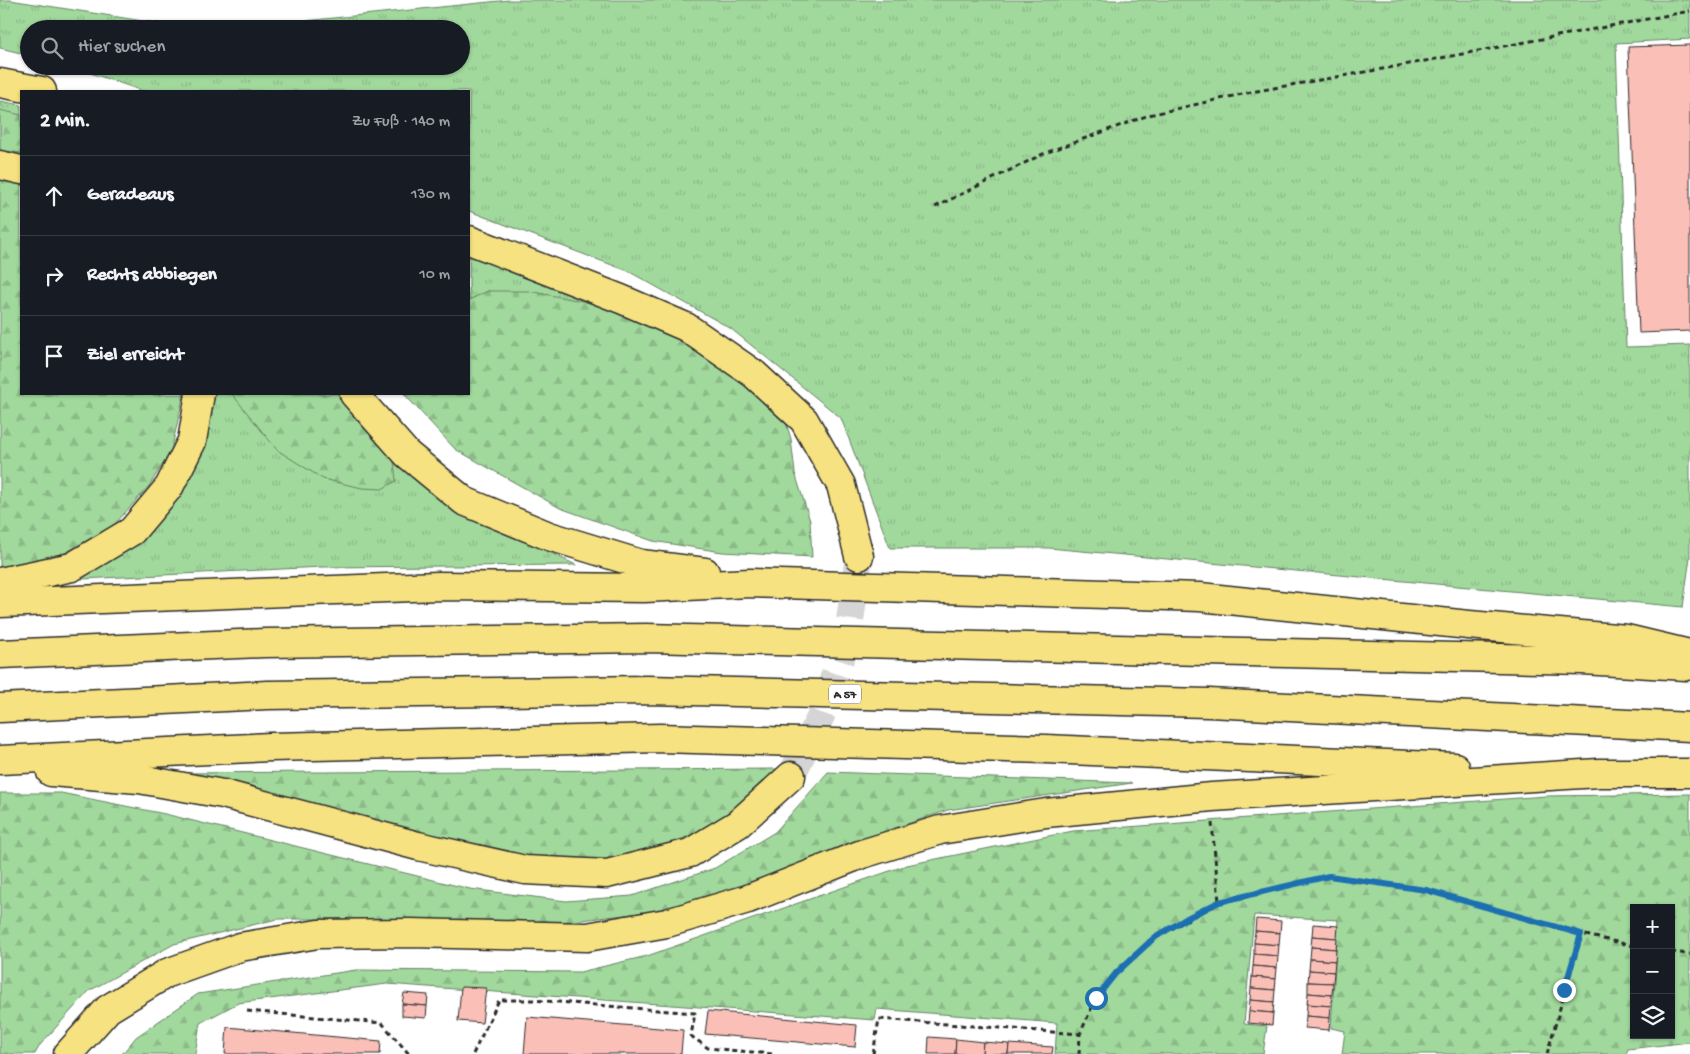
<!DOCTYPE html>
<html lang="de">
<head>
<meta charset="utf-8">
<style>
  body { margin:0; font-family:"Gochi Hand",sans-serif; background:#242831; color:#f1f3f6 }
  .controls { position:absolute; right:15px; bottom:15px; display:grid; overflow:hidden; border-radius:0px; box-shadow:0 1px 4px #0004 }
  .controls button { width:45px; height:45px; display:grid; place-items:center; padding:0; border:0; border-bottom:1px solid #363941; background:#171b24; color:#f1f3f6; font:25px sans-serif }
  .stop { position:absolute; width:15px; height:15px; margin:-11px; border:4px solid #1f6fb2; border-radius:50%; background:#fff }
  .stop.end { background:#1f6fb2; border-color:#fff; box-shadow:0 1px 5px #0008 }
  .list { margin:0; padding:0; list-style:none }
  h2 { display:flex; justify-content:space-between; align-items:center; height:65px; margin:0; padding:0 20px; font-size:21px }
  h2 small { font-size:16px; font-weight:400; color:#9ea1a6 }
  .list li { display:grid; grid-template-columns:32px 1fr auto; gap:15px; align-items:center; box-sizing:border-box; height:80px; padding:0 20px; border-top:1px solid #363941 }
  .list b { display:block; font-size:19px; white-space:nowrap }
  .list em { font-size:16px; font-style:normal; color:#9ea1a6 }
  .icon { flex:none; width:28px; height:28px; fill:none; stroke:currentColor; stroke-width:2; stroke-linecap:round; stroke-linejoin:round }
  .map { position:relative; flex:none; width:1690px; height:1054px; overflow:hidden }
  .search { position:absolute; background:#171b24; box-shadow:0 1px 4px #0004; left:20px; top:20px; width:450px; height:55px; display:flex; align-items:center; gap:12px; box-sizing:border-box; padding:0 18px; border-radius:28px; color:#9ea1a6; font-size:19px }
  .panel { position:absolute; background:#171b24; box-shadow:0 1px 4px #0004; left:20px; top:90px; width:450px; height:305px; border-radius:0px }
  .map>svg:first-child { display:block }
</style>
</head>
<body>
<div class="map">
<svg width="1690" height="1054" viewBox="0 0 1690 1054">
  <defs>
    <pattern id="grass-tufts" width="24" height="20" patternUnits="userSpaceOnUse" patternTransform="scale(1.25)"><rect width="24" height="20" fill="#a1d99d"/><path d="M3 7l-1-3M5 7V3M7 7l1-3M15 17l-1-3M17 17v-4M19 17l1-3" fill="none" stroke="#8bba87"/></pattern>
    <pattern id="forest-firs" width="22" height="20" patternUnits="userSpaceOnUse" patternTransform="scale(1.25)"><rect width="22" height="20" fill="#a1d99d"/><path d="M5 1l3.5 6h-7zM16 11l3.5 6h-7z" fill="#8bba87"/></pattern>
  </defs>
  <rect width="100%" height="100%" fill="#fff"/>
  <filter id="ink" filterUnits="userSpaceOnUse"><feTurbulence type="fractalNoise" baseFrequency=".02" numOctaves="2"/><feDisplacementMap in="SourceGraphic" scale="10" xChannelSelector="R" yChannelSelector="G"/><feConvolveMatrix kernelMatrix="1 2 1 2 8 2 1 2 1" color-interpolation-filters="sRGB"/></filter>
  <g filter="url(#ink)">
    <g fill="url(#grass-tufts)" stroke="#668264">
      <path d="M0 0H10L194 29H29V55L0 48Z"/>
      <path d="M509 0H1690V39L1616 43 1626 347 1690 345V557L1683 607 1049 548H890L841 418 730 328 628 271 469 211V91H143L70 66H461V29H226Z"/>
      <path d="M0 101 21 105V159L0 156Z"/>
      <path d="M469 252 609 306 488 291 469 300Z"/>
      <path d="M209 394H346L477 517 576 565 322 567 82 579V572L122 547Z"/>
    </g>
    <g fill="url(#forest-firs)" stroke="#668264" fill-rule="evenodd">
      <path d="M0 110 21 115V153L0 150Z"/>
      <path d="M0 179 21 183V394H184L171 451 149 486 114 525 56 558 0 569Z"/>
      <path d="M488 291H528L609 306 675 333 783 413 791 439 795 473 810 521 812 557 722 552 653 541 560 508 455 449 404 394H469V300Z"/>
      <path d="M232 394H338L394 461 396 481 382 489 362 488 323 479 277 450Z"/>
      <path d="M779 769 715 824 642 857 572 867 510 858 178 773Z"/>
      <path d="M828 772 1132 783 948 810 872 836 774 876 674 909 548 924 388 919H277L174 944 89 991 40 1045 35 1054H0V793H61L165 814 470 889 566 901 632 896 715 868 775 832Z"/>
      <path d="M1690 794V1042L1628 1049 1626 1054H1342L1345 1031 1331 1028 1338 920 1254 915 1244 1024 1267 1026 1263 1054H1055L1057 1023 877 1009 875 1020 387 984 238 1003 200 1023 195 1054H122L136 1037 198 994 356 970 580 972 647 956 907 865 1073 831 1546 796ZM1634 908H1671V1035H1634Z"/>
    </g>
    <g fill="#fabfb7" stroke="#2b2b2b">
      <path d="M1690 45V331L1639 333 1628 47Z"/>
      <path d="M1256 919 1281 921 1280 933 1255 931Z"/>
      <path d="M1313 924 1338 926 1337 938 1312 936Z"/>
      <path d="M1255 931 1280 933 1279 945 1254 943Z"/>
      <path d="M1312 936 1337 938 1336 949 1311 947Z"/>
      <path d="M1254 943 1279 945 1278 956 1254 954Z"/>
      <path d="M1311 947 1336 949 1335 961 1310 959Z"/>
      <path d="M1254 954 1278 956 1277 968 1253 966Z"/>
      <path d="M1310 959 1335 961 1334 972 1309 970Z"/>
      <path d="M1253 966 1277 968 1276 979 1252 977Z"/>
      <path d="M1309 970 1334 972 1333 983 1308 982Z"/>
      <path d="M1252 977 1276 979 1275 990 1251 988Z"/>
      <path d="M1308 982 1333 983 1332 995 1308 993Z"/>
      <path d="M461 987 486 988 482 1023 458 1021Z"/>
      <path d="M1251 988 1275 990 1274 1002 1250 1000Z"/>
      <path d="M404 993 428 995 427 1006 402 1004Z"/>
      <path d="M1308 993 1332 995 1331 1006 1307 1004Z"/>
      <path d="M1250 1000 1274 1002 1273 1013 1249 1011Z"/>
      <path d="M402 1004 427 1006 426 1018 402 1016Z"/>
      <path d="M1307 1004 1331 1006 1330 1018 1306 1016Z"/>
      <path d="M708 1011 857 1025 855 1047 705 1034Z"/>
      <path d="M1249 1011 1273 1013 1272 1025 1248 1023Z"/>
      <path d="M1306 1016 1330 1018 1329 1030 1305 1028Z"/>
      <path d="M527 1017 683 1030 681 1054H524Z"/>
      <path d="M227 1027 381 1041 380 1054H225Z"/>
      <path d="M929 1037 956 1039 955 1054H928Z"/>
      <path d="M956 1039 983 1042 982 1054H955Z"/>
      <path d="M983 1042 1009 1044 1008 1054H982Z"/>
      <path d="M1009 1044 1053 1047 1052 1054H1008Z"/>
    </g>
    <g fill="none" stroke-linecap="round" stroke-linejoin="round">
      <path stroke="#d5d5d5" stroke-width="28" stroke-dasharray="28 14" stroke-linecap="butt" d="M791 776 821 716 848 635 859 556"/>
      <g stroke="#2b2b2b" stroke-width="31">
        <g id="highway">
          <path d="M0 83 42 91"/>
          <path d="M0 165 21 170"/>
          <path d="M469 240 621 299 686 327 754 374 804 420 841 485 859 556"/>
          <path d="M354 394 407 454 464 501 549 536 641 564 705 572"/>
          <path d="M0 582 72 567 132 531 169 487 192 441 200 394"/>
          <path d="M0 603 438 586 644 588 750 583 1200 597 1469 625 1627 639 1690 654"/>
          <path d="M0 654 264 643 646 638 1582 660 1686 666"/>
          <path d="M0 708 267 695 647 690 1209 703 1690 727"/>
          <path d="M0 760 271 747 660 738 1046 749 1455 767"/>
          <path d="M51 772 139 779 223 794 418 846 525 870 607 874 690 853 738 824 791 776"/>
          <path d="M68 1054 108 1009 167 973 240 947 318 934 410 933 587 937 667 923 748 899 862 854 940 830 1046 813 1212 797 1599 773H1690"/>
        </g>
      </g>
      <g stroke="#2b2b2b" stroke-width="3" stroke-dasharray="5 4" stroke-linecap="butt">
        <path d="M935 207 1045 153 1149 115 1251 92 1388 68 1690 11"/>
        <path d="M1212 823 1219 902"/>
        <path d="M1671 952 1690 954"/>
        <path d="M247 1011 382 1023 409 1054"/>
        <path d="M473 1054 499 1000H533L695 1013 691 1036 708 1048 772 1054"/>
        <path d="M873 1054 879 1019 1080 1034"/>
        <path d="M1079 1054 1080 1034 1096 998 1116 973 1154 938 1219 902 1329 876 1426 890 1581 934 1634 946"/>
        <path d="M1547 1054 1581 934"/>
      </g>
      <use href="#highway" stroke="#f7e281" stroke-width="28"/>
    </g>
  </g>
  <g fill="none" stroke-linecap="round" stroke-linejoin="round" filter="url(#ink)">
    <path stroke="#1f6fb2" stroke-width="6" d="M1096 998 1116 973 1154 938 1187 918 1219 902 1329 876 1426 890 1581 934 1564 990"/>
  </g>
  <g text-anchor="middle" stroke-width="4" stroke-linejoin="round" paint-order="stroke">
    <rect fill="#fff" stroke="#6b6b6b" stroke-width="1" x="829" y="684.5" width="32" height="19" rx="4"/>
    <g font-size="12" font-weight="bold" fill="#2b2b2b">
      <text x="845" y="698">A 57</text>
    </g>
  </g>
</svg>
<div class="controls">
<button>+</button>
<button>−</button>
<button><svg class="icon" aria-label="layers" viewBox="0 0 24 24"><path d="M12 4l9 5-9 5-9-5zM3 14l9 5 9-5"/></svg></button>
</div>
<div class="stop" style="left:1096px;top:998px"></div>
<div class="stop end" style="left:1564px;top:990px"></div>
<div class="search"><svg class="icon" aria-label="search" viewBox="0 0 24 24"><circle cx="10" cy="10" r="6"/><path d="M15 15l6 6"/></svg>Hier suchen</div>
<section class="panel">
<h2>2 Min.<small>Zu Fuß · 140 m</small></h2>
<ul class="list">
<li><svg class="icon" aria-label="ahead" viewBox="0 0 24 24"><path d="M12 20V5M6 11l6-6 6 6"/></svg><div><b>Geradeaus</b></div><em>130 m</em></li>
<li><svg class="icon" aria-label="right" viewBox="0 0 24 24"><path d="M7 20v-9h11M14 6l5 5-5 5"/></svg><div><b>Rechts abbiegen</b></div><em>10 m</em></li>
<li><svg class="icon" aria-label="arrive" viewBox="0 0 24 24"><path d="M6 21V4h12l-3 4 3 4H6"/></svg><div><b>Ziel erreicht</b></div></li>
</ul>
</section>
</div>
</body>
</html>
